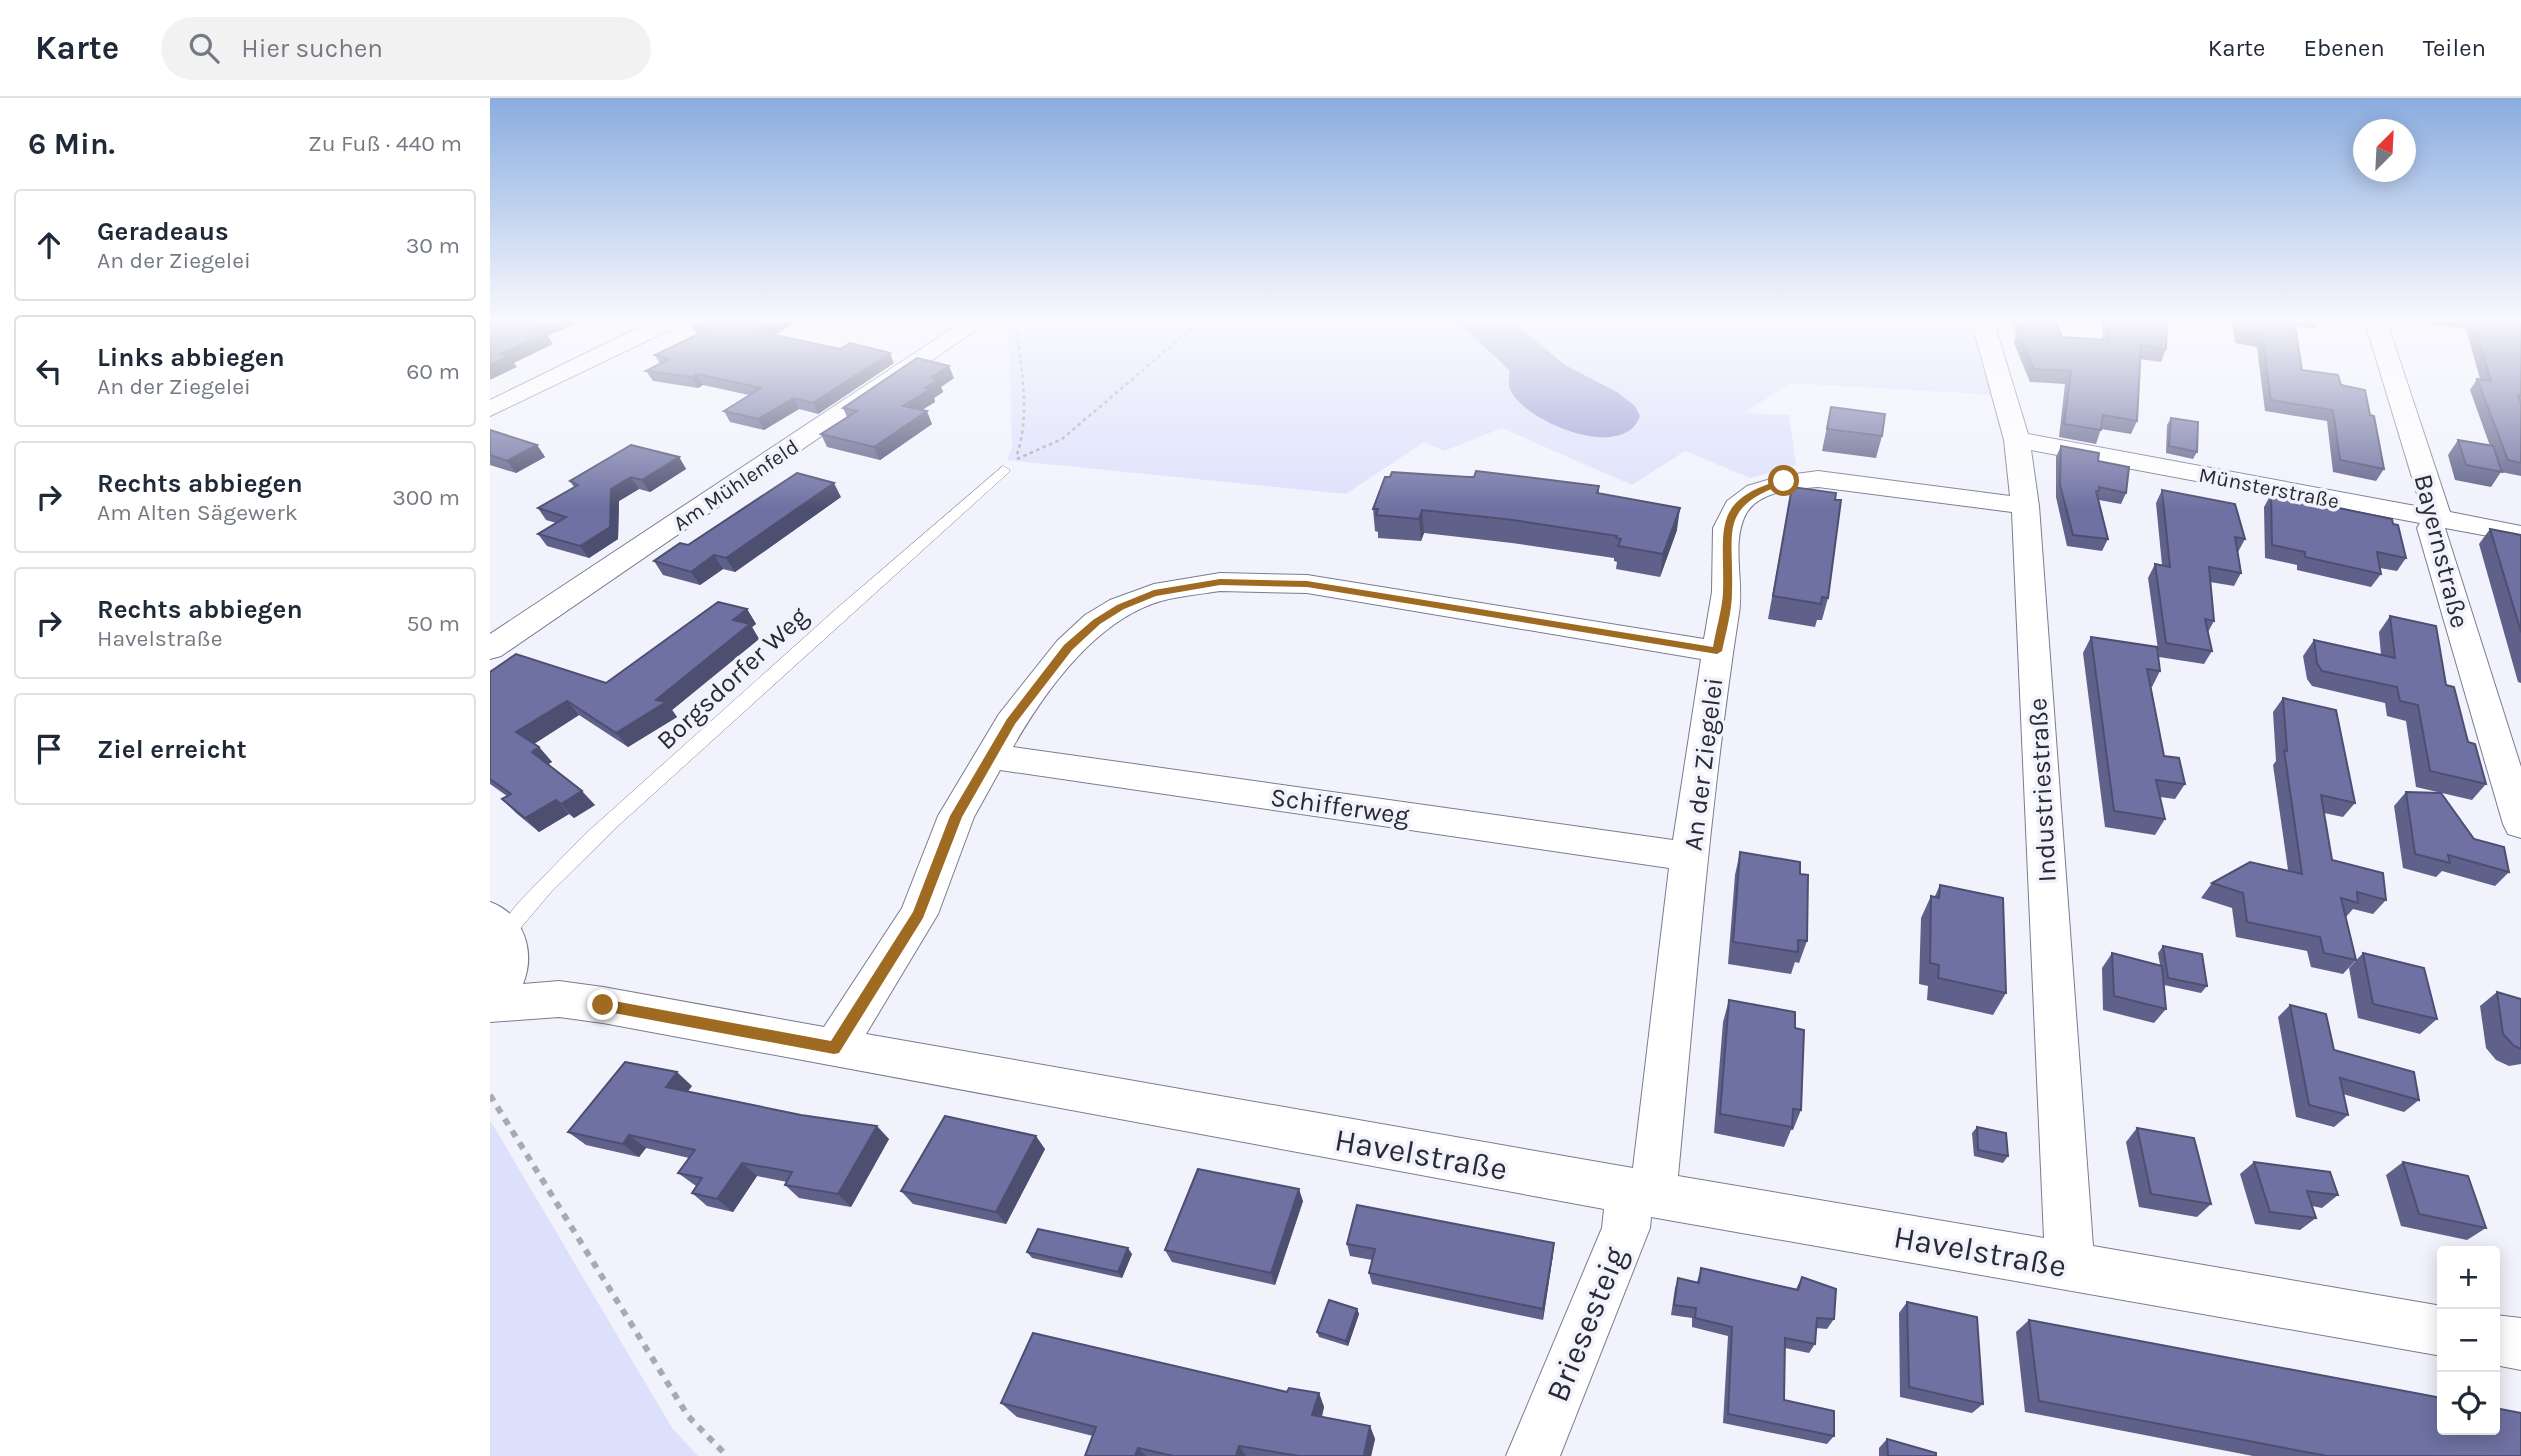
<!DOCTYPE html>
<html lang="de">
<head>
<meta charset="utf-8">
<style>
  body { margin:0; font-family:Karla,sans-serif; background:#f2f2f3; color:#1f2937 }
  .controls { position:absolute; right:21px; bottom:21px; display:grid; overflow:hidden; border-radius:7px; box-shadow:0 4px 18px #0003 }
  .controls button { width:63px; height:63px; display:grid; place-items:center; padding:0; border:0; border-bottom:2px solid #e0e1e3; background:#fff; color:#1f2937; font:35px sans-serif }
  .compass { position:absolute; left:1863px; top:21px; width:63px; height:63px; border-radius:50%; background:#fff; box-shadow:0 4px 18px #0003; rotate:24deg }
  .stop { position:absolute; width:21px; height:21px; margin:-16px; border:5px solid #9f6a22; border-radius:50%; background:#fff }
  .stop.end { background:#9f6a22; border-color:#fff; box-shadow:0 2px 7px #0008 }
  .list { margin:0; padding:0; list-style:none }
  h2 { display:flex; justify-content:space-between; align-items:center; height:91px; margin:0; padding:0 28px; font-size:30px }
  h2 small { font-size:23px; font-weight:400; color:#747a83 }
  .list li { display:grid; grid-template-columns:46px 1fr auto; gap:21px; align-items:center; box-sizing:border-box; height:112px; margin:0 14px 14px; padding:0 14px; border:2px solid #e0e1e3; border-radius:7px }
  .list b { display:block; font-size:26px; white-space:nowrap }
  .list p { margin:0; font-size:23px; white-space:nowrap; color:#747a83 }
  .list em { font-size:23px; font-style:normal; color:#747a83 }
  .icon { flex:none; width:38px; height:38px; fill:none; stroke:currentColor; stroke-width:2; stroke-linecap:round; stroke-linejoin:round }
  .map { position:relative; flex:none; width:2031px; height:1358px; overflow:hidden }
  header { display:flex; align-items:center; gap:42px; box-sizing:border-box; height:98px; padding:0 35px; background:#fff; border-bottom:2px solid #e0e1e3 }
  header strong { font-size:33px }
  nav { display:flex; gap:38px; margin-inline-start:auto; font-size:24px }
  .search { width:490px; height:63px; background:#f2f2f3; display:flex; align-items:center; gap:18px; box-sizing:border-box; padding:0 24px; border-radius:38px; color:#747a83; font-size:26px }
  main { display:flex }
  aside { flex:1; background:#fff }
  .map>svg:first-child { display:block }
</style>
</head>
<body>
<header>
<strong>Karte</strong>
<div class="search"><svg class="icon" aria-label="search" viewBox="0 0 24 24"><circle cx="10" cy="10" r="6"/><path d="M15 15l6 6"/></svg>Hier suchen</div>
<nav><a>Karte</a><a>Ebenen</a><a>Teilen</a></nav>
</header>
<main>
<aside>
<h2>6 Min.<small>Zu Fuß · 440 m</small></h2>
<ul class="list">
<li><svg class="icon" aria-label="ahead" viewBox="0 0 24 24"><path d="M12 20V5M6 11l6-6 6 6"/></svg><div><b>Geradeaus</b><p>An der Ziegelei</p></div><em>30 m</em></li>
<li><svg class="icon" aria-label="left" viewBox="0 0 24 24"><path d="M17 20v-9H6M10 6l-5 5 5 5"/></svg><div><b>Links abbiegen</b><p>An der Ziegelei</p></div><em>60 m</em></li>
<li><svg class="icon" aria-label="right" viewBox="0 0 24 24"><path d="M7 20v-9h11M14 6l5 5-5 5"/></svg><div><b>Rechts abbiegen</b><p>Am Alten Sägewerk</p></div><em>300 m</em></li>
<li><svg class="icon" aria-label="right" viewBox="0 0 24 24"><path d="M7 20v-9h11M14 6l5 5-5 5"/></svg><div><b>Rechts abbiegen</b><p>Havelstraße</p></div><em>50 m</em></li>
<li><svg class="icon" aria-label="arrive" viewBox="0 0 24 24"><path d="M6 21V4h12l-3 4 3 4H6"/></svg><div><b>Ziel erreicht</b></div></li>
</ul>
</aside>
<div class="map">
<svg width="2031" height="1358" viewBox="0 0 2031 1358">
  <rect width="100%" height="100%" fill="#f1f2fc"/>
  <g fill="#dde0fb">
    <path d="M518 221H965L1019 272 1020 279 1127 294 1075 267 1019 221H1486L1507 297 1300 285 1254 315 1299 317 1306 367 1260 380 1195 353 1142 387 1012 330 954 353 934 344 856 396 517 362 522 350Z"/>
    <path d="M0 1022 182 1330 208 1358H0Z"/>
  </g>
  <path fill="#9ba0d2" d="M965 221H1019L1075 267 1127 294 1145 308 1150 318C1133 367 1026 320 1019 288 1018 283 1020 277 1019 272Z"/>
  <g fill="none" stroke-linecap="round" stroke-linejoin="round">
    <g stroke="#797c92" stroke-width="1">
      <path id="service" d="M513 368 520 372 518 375 129 727 62 793 22 840 15 842 8 840 5 834 28 805 93 738 346 511Z"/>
    </g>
    <g stroke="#797c92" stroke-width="2">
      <g id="minor">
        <path d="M166 221H195L192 226 0 318V302Z"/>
        <path d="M476 221H502L11 558 0 561V536Z"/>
        <path d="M1481 221H1503L1538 336 1931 409 1874 221H1896L1960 414 2031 428V444L1955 430 2031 669V740L2018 736 2013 726 1927 430 1930 425 1541 352 1549 408 1603 1148 1952 1208V1258L1161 1119 1160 1130 1070 1358H1016L1112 1130 1114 1111 113 925 69 919 0 924V804C34 816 46 854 33 886L69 883 113 889 334 929 412 810 448 718 509 616 567 543 595 517 620 502 664 486 730 475 817 477 1214 541 1222 494 1223 430 1237 403 1257 388 1291 378 1328 373 1520 398 1514 342ZM1328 389 1522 414 1554 1140 1188 1078C1206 889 1220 703 1249 515 1254 485 1242 449 1254 420 1265 393 1303 391 1328 389ZM730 493 817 495 1211 561 1183 742 523 649C555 593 606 522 671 503 690 498 711 496 730 493ZM510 672 1179 770 1143 1070 376 936 448 816 484 719Z"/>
        <path d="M2005 1217 2031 1220V1272L2005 1267Z"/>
      </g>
    </g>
    <g stroke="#a8a9b3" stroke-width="2.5" stroke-dasharray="3.5 3.5" stroke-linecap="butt">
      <path d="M525 221C530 264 542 317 526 359"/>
      <path d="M527 361 572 341 713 221"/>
    </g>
    <path stroke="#a8a9b3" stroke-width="6" stroke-dasharray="7 7" stroke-linecap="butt" d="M0 997 198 1318 237 1358"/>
    <use href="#service" fill="#fff" fill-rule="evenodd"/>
    <use href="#minor" fill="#fff" fill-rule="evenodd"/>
  </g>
  <g fill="#5f618a">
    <path d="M215 221H312L284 237 404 265 328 316 309 311 274 332 240 324 234 313 259 297 213 287 208 290 163 283 156 273 170 266 165 257 207 237 202 228Z"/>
    <path d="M1521 221H1565L1572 239 1613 242 1611 221H1677L1676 251 1671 264 1650 261 1647 323 1641 336 1611 331 1606 346 1569 339 1575 286 1540 284 1524 245 1526 236Z"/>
    <path d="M1742 221H1830L1824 231 1805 228 1812 272 1851 287 1880 317 1894 371 1886 383 1843 374 1837 323 1775 313 1767 249 1745 245Z"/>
    <path d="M1936 221H2031V378L2011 374 2001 389 1965 382 1958 357 1968 342 2000 348 1980 292 1987 281H1990L1976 231 1938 226Z"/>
    <path d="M464 280 451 289 453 294 444 300 445 304 432 312 442 326 390 362 337 349 331 336 357 319 353 310Z"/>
    <path d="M1341 309 1392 338 1386 360 1332 353Z"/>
    <path d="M1681 320 1707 354 1703 361 1676 355 1677 327Z"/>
    <path d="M0 332 47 347 55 359 26 375 0 367Z"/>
    <path d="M1571 348 1608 363 1636 395 1631 406 1609 402 1618 441 1612 453 1577 448 1566 399V359Z"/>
    <path d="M189 359 196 371 160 394 149 391 129 403 128 441 99 460 57 448 48 436 66 425 56 422 48 410 84 389 80 383Z"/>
    <path d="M1109 388V396L1187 432 1170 479 1126 471 1127 464 1124 463V460L1022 445 934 435 931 443 888 440V434L885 433 883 411Z"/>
    <path d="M1302 389 1338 500 1332 522H1327L1325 529 1278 521Z"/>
    <path d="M1672 392 1755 441 1748 454 1751 475 1744 488 1720 484 1724 523 1718 534 1722 553 1714 566 1669 559 1658 480 1665 466 1672 467 1666 405Z"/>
    <path d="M1781 396 1903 426 1916 460 1907 473 1890 470 1891 476 1881 489 1807 472V467L1775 460 1774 409Z"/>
    <path d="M351 399 245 474 233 471 210 487 173 477 164 463 198 447Z"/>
    <path d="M2000 431 2031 437V585L2028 584 1989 446Z"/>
    <path d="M257 511 266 526 262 529 269 541 182 612 187 619 138 649 89 617 44 646 49 649 62 664 58 666 105 707 84 720 79 716 49 734 26 715 12 701 17 698 0 686V574L116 585Z"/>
    <path d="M1900 518 1956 587 1996 686 1982 702 1926 689 1916 623 1897 618 1895 605 1822 588 1817 581 1813 558 1824 542 1891 557 1889 534Z"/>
    <path d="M1601 539 1670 573 1662 589H1661L1674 658 1695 686 1685 701 1670 699 1675 721 1665 737 1615 729 1593 555Z"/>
    <path d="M1793 600 1865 705 1853 719 1834 715 1842 762 1896 802 1883 816 1863 811 1856 819 1866 862 1853 876 1821 869 1817 853 1746 839 1742 810 1711 800 1722 785 1798 772 1783 667 1786 663 1783 614Z"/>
    <path d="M1916 694 1984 741 2019 774 2005 788 1952 773 1946 779 1913 770 1904 708Z"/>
    <path d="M1250 754 1310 776 1317 843 1309 865 1305 864 1301 876 1238 866 1245 777Z"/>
    <path d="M1450 787 1516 895 1503 917 1437 902 1438 888 1429 886 1431 820 1441 798H1445Z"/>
    <path d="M1673 848 1717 888 1711 895 1674 887 1676 911 1664 925 1613 912 1612 870 1622 855 1670 867 1668 855Z"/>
    <path d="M1873 855 1947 921 1930 936 1868 920 1859 870Z"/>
    <path d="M2007 894 2031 901V966L2019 968 2006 962 1996 950 1990 908Z"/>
    <path d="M1239 902 1305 930 1311 1012 1303 1032H1301L1294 1049 1224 1035 1233 924Z"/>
    <path d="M1800 907 1844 952 1929 1002 1914 1014 1853 996 1858 1017 1844 1029 1806 1019 1788 919Z"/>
    <path d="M202 988 198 993 399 1041 361 1109 309 1100 295 1087 297 1084 267 1078 243 1114 217 1108 202 1095 206 1088 188 1075 199 1060 156 1050 149 1059 96 1047 78 1034Z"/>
    <path d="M1487 1029 1518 1058 1513 1065 1484 1058 1482 1035Z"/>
    <path d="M1647 1030 1721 1106 1707 1119 1649 1109 1636 1044Z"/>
    <path d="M555 1051 516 1126 423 1106 411 1093Z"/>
    <path d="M1764 1064 1848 1097 1832 1110 1822 1108 1826 1120 1810 1132 1765 1126 1750 1076Z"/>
    <path d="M1913 1064 1996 1130 1977 1142 1911 1128 1896 1077Z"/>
    <path d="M813 1103 785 1187 682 1164 675 1152Z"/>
    <path d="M857 1146 1063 1157 1053 1222 882 1186 879 1175 882 1162 860 1158Z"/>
    <path d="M537 1154 642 1156 632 1180 542 1160Z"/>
    <path d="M1211 1170 1306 1191 1312 1179 1344 1221 1337 1231 1326 1230 1325 1246 1319 1255 1295 1250 1294 1302 1344 1338 1337 1346 1233 1325 1238 1238 1202 1229V1220L1181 1217 1185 1190 1188 1180 1207 1184Z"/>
    <path d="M1417 1204 1493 1306 1482 1315 1410 1299 1409 1215Z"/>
    <path d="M867 1211 869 1216 858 1248 829 1239 827 1234Z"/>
    <path d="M1539 1222 2031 1358H1763L1535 1314 1526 1234Z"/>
    <path d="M797 1294 829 1295 834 1309 832 1319 880 1328 885 1341 881 1358H595L603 1338 527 1319 511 1305Z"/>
    <path d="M1397 1341 1446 1358H1389V1350Z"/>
  </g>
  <g fill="#4d4f71">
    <path d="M65 221H95L58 238 63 246 24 265 27 269 0 282V267L11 256 43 231Z"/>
    <path d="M288 221H312L271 244 266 233Z"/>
    <path d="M400 255 404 265 328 316 323 305Z"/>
    <path d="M459 268 464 280 451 289 453 294 444 300 445 304 418 320 413 308 435 290 441 280Z"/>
    <path d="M207 276 213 287 208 290 202 279Z"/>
    <path d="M304 300 309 311 274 332 268 321Z"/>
    <path d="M437 313 442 326 390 362 384 349Z"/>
    <path d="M47 347 55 359 26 375 17 363Z"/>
    <path d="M189 359 196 371 160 394 152 382Z"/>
    <path d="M141 379 149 391 129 403 128 441 99 460 90 448 121 391Z"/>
    <path d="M344 385 351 399 245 474 236 460Z"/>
    <path d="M1190 410 1187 432 1170 479 1173 456Z"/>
    <path d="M932 412 934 435 931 443 929 421Z"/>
    <path d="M224 457 233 471 210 487 201 474Z"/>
    <path d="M257 511 266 526 262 529 269 541 182 612 187 619 138 649 126 635 166 602 243 522Z"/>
    <path d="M77 603 89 617 39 649 26 634Z"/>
    <path d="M49 649 62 664 55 668 42 654Z"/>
    <path d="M92 693 105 707 84 720 71 706Z"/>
    <path d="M66 702 79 716 49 734 35 720Z"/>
    <path d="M187 974 202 988 191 1002 176 989Z"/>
    <path d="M387 1028 399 1041 361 1109 348 1096Z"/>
    <path d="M139 1037 156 1050 149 1059 133 1046Z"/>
    <path d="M546 1038 555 1051 516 1126 506 1114Z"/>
    <path d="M252 1065 267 1078 243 1114 227 1101Z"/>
    <path d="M809 1091 813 1103 785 1187 781 1175Z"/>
    <path d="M1064 1145 1063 1157 1053 1222V1211Z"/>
    <path d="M638 1150 642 1156 632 1180 628 1174Z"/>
    <path d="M867 1211 869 1216 858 1248 856 1243Z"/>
    <path d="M829 1295 834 1309 828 1331 822 1317Z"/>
    <path d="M880 1328 885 1341 881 1358 874 1357Z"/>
    <path d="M749 1348 756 1358H746Z"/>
    <path d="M648 1350 656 1358H645Z"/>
  </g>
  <g fill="#6e71a1" stroke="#4d4f71" stroke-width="2">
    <path d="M0 221H65L43 231 56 235 11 256 19 258 0 267Z"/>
    <path d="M215 221H288L266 233 350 251 360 245 400 255 323 305 304 300 268 321 234 313 271 290 207 276 202 279 156 273 179 261 165 257 219 231 202 228Z"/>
    <path d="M1530 221H1565L1572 239 1619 242 1617 221H1677L1676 251 1651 247 1647 323 1613 317 1611 332 1574 326 1581 273 1544 271 1528 232H1534Z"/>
    <path d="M1749 221H1804L1812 272 1848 277 1851 287 1875 292 1880 317 1884 318 1894 371 1850 362 1843 312 1781 302 1772 238 1750 234Z"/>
    <path d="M1983 221H2031V298H2028L2031 305V365L2018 362 1987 281 2001 283Z"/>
    <path d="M427 260 459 268 441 280 448 282 435 290 440 291 413 308 437 313 384 349 331 336 367 313 353 310Z"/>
    <path d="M1341 309 1395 316 1392 338 1337 331Z"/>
    <path d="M1681 320 1708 324 1707 354 1679 348Z"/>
    <path d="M0 332 47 347 17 363 0 357Z"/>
    <path d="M1968 342 2003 348 2012 374 1976 367Z"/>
    <path d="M141 347 189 359 152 382 141 379 121 391 120 429 90 448 48 436 76 419 48 410 88 387 80 383Z"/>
    <path d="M1571 348 1609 355 1608 363 1639 369 1636 395 1609 389V393H1606L1618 441 1583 437 1570 387Z"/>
    <path d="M986 373 1109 388 1107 395 1190 410 1173 456 1128 448 1131 441 1126 440 1127 438 1023 422 932 412 929 421 886 417 888 411H883L895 379H900L902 374 978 379H984Z"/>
    <path d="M307 375 344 385 236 460 224 457 201 474 164 463 190 445 198 447Z"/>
    <path d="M1302 389 1346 395 1345 402H1351L1338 500 1332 499 1331 506 1283 498Z"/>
    <path d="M1672 392 1745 406 1755 441 1745 439 1751 475 1719 469 1724 523 1715 521 1722 553 1676 545 1665 466 1680 469Z"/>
    <path d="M1781 396 1902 421 1903 426 1908 427 1916 460 1887 454 1891 476 1815 459V454L1782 447Z"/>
    <path d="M2000 431 2031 437V534Z"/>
    <path d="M228 504 257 511 243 522 260 526 166 602 176 604 126 635 77 603 26 634 49 649 42 654 92 693 71 706 66 702 35 720 12 701 21 696 0 681V574L26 556 116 585Z"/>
    <path d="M1900 518 1946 528 1956 587 1964 589 1978 644 1985 646 1996 686 1940 673 1928 607 1910 603 1907 589 1832 573 1827 565 1824 542 1905 560Z"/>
    <path d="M1601 539 1667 549 1670 573 1657 571 1674 658 1689 660 1695 686 1666 682 1675 721 1624 713Z"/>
    <path d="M1793 600 1846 612 1865 705 1831 697 1842 762 1893 775 1896 802 1867 794 1868 805 1851 800 1866 862 1834 855 1830 839 1757 824 1753 795 1722 785 1760 764 1812 776 1794 652 1797 653Z"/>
    <path d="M1916 694 1951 695 1984 741 2014 749 2019 774 1958 757 1960 765 1925 756Z"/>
    <path d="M1250 754 1310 764V776L1318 777 1317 843 1308 842V854L1243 844Z"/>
    <path d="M1450 787 1513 800 1516 895 1448 880 1449 867 1440 865 1441 798 1449 800Z"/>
    <path d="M1673 848 1712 856 1717 888 1678 880Z"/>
    <path d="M1622 855 1672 868 1676 911 1624 898Z"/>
    <path d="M1873 855 1934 870 1947 921 1883 906Z"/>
    <path d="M2007 894 2031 901V951L2024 948 2013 936Z"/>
    <path d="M1239 902 1305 914V930L1314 932 1311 1012 1303 1011 1302 1029 1230 1016Z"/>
    <path d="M1800 907 1836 916 1844 952 1924 974 1929 1002 1850 980 1858 1017 1819 1007Z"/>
    <path d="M135 964 187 974 176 989 311 1017 387 1028 348 1096 295 1087 302 1074 252 1065 227 1101 202 1095 212 1080 188 1075 205 1052 139 1037 133 1046 78 1034Z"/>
    <path d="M455 1018 546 1038 506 1114 411 1093Z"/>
    <path d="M1487 1029 1516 1035 1518 1058 1488 1052Z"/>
    <path d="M1647 1030 1704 1040 1721 1106 1661 1096Z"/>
    <path d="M1764 1064 1840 1074 1848 1097 1817 1093 1826 1120 1780 1114Z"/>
    <path d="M1913 1064 1978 1078 1996 1130 1929 1116Z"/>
    <path d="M708 1071 809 1091 781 1175 675 1152Z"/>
    <path d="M867 1107 1064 1145 1053 1211 879 1175 885 1151 857 1146Z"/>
    <path d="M548 1131 638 1150 628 1174 537 1154Z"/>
    <path d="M1211 1170 1308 1192 1312 1179 1346 1191 1344 1221 1327 1220 1325 1246 1295 1240 1294 1302 1344 1313V1338L1238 1316 1242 1229 1205 1220 1206 1210 1184 1207 1188 1180 1209 1185Z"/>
    <path d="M839 1202 867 1211 856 1243 827 1234Z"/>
    <path d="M1417 1204 1487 1219 1493 1306 1419 1289Z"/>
    <path d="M1539 1222 1952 1300V1332H2005V1310L2031 1315V1358H1837L1549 1303Z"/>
    <path d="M543 1235 797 1294 799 1290 829 1295 822 1317 880 1328 874 1357 881 1358H809L749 1348 746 1358H683L648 1350 645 1358H595L606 1329 511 1305Z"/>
    <path d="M1397 1341 1446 1355V1358H1398Z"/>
  </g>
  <linearGradient id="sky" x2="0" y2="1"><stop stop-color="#89acdf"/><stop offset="0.54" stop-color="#f9f9fe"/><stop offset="1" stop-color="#f9f9fe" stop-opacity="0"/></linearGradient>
  <rect width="2031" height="411" fill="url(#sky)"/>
  <path fill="#9f6a22" d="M1294 381 1297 385C1227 409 1244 432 1242 494 1242 513 1236 534 1232 553L1227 556 817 489 730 487 666 498 634 511 610 526 582 552 525 626 472 719 433 820 349 955 344 956 113 913 107 907 113 901 341 943 423 814 460 718 517 621 574 547 603 522 627 507 664 492 730 481 817 483 1223 549C1226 531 1232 512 1233 495 1235 431 1219 402 1294 381Z"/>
  <g text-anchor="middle" stroke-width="7" stroke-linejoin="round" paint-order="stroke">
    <g font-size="21" fill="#292a34" stroke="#f1f2fc">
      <text transform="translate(246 387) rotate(-34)" y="7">Am Mühlenfeld</text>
      <text transform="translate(1779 390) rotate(11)" y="7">Münsterstraße</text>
    </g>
    <g font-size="26" fill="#292a34" stroke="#f1f2fc">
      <text transform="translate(1952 453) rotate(76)" y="9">Bayernstraße</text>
      <text transform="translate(242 580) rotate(-43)" y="9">Borgsdorfer Weg</text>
      <text transform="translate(1213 666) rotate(-83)" y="9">An der Ziegelei</text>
      <text transform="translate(1552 692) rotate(-93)" y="9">Industriestraße</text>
      <text transform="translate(850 708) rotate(8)" y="9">Schifferweg</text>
    </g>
    <g font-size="32" fill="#292a34" stroke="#f1f2fc">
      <text transform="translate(931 1056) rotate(10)" y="11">Havelstraße</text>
      <text transform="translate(1490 1153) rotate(10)" y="11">Havelstraße</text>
      <text transform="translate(1096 1226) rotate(-68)" y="11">Briesesteig</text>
    </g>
  </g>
</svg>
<div class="controls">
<button>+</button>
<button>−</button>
<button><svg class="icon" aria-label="locate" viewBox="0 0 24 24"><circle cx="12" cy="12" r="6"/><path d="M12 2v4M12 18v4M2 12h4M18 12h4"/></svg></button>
</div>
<svg class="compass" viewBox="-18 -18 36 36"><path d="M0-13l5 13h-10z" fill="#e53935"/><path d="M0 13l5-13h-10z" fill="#747a83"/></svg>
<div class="stop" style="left:1294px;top:383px"></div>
<div class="stop end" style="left:113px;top:907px"></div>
</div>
</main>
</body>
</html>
